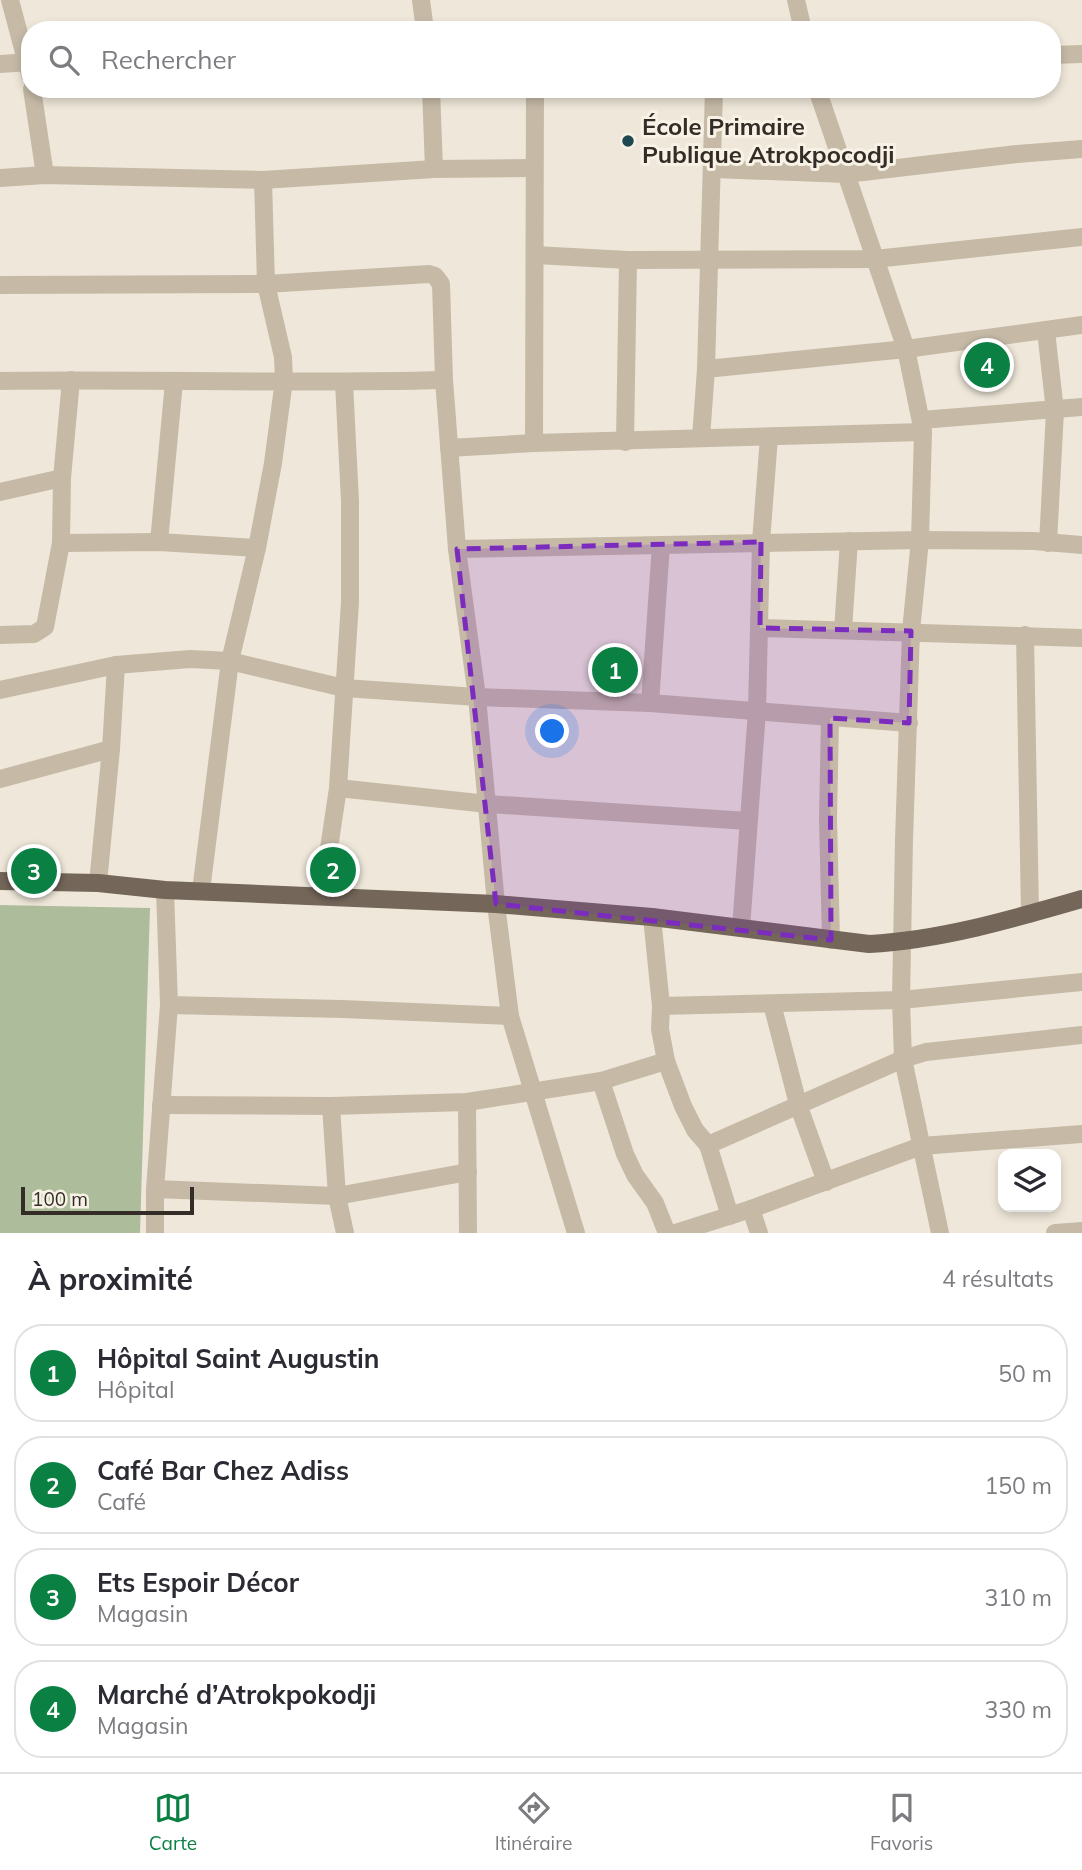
<!DOCTYPE html>
<html lang="fr">
<head>
<meta charset="utf-8">
<style>
  body { margin:0; font-family:Mulish,sans-serif; background:#f2f2f3; color:#2b2b33 }
  .controls { position:absolute; right:21px; bottom:21px; display:grid; overflow:hidden; border-radius:14px; box-shadow:0 4px 10px #0003 }
  .controls button { width:63px; height:63px; display:grid; place-items:center; padding:0; border:0; border-bottom:2px solid #e1e1e2; background:#fff; color:#2b2b33; font:35px sans-serif }
  .scale { position:absolute; left:21px; bottom:18px; width:173px; box-sizing:border-box; padding-left:7px; border:4px solid #332c27; border-top:0; font-size:19px; line-height:24px; white-space:nowrap; color:#332c27; -webkit-text-stroke:5px #f7f2e5; paint-order:stroke }
  .you { position:absolute; left:553px; top:732px; width:24px; height:24px; margin:-18px; border:5px solid #fff; border-radius:50%; background:#1a73e8; box-shadow:0 0 0 10px #1a73e833 }
  .badge { display:grid; place-items:center; width:46px; height:46px; border-radius:50%; background:#0b8043; color:#fff; font-size:23px; font-weight:700 }
  .pin { position:absolute; translate:-50% -50%; border:4px solid #fff; box-shadow:0 2px 7px #0006 }
  .list { margin:0; padding:0; list-style:none }
  h2 { display:flex; justify-content:space-between; align-items:center; height:91px; margin:0; padding:0 28px; font-size:30px }
  h2 small { font-size:23px; font-weight:400; color:#7c7c81 }
  .list li { display:grid; grid-template-columns:46px 1fr auto; gap:21px; align-items:center; box-sizing:border-box; height:98px; margin:0 14px 14px; padding:0 14px; border:2px solid #e1e1e2; border-radius:28px }
  .list b { display:block; font-size:26px; white-space:nowrap }
  .list p { margin:0; font-size:23px; white-space:nowrap; color:#7c7c81 }
  .list em { font-size:23px; font-style:normal; color:#7c7c81 }
  .icon { flex:none; width:38px; height:38px; fill:none; stroke:currentColor; stroke-width:2; stroke-linecap:round; stroke-linejoin:round }
  .map { position:relative; flex:none; width:1082px; height:1233px; overflow:hidden }
  .search { position:absolute; background:#fff; box-shadow:0 4px 10px #0003; left:21px; right:21px; top:21px; height:77px; display:flex; align-items:center; gap:18px; box-sizing:border-box; padding:0 24px; border-radius:28px; color:#7c7c81; font-size:26px }
  .sheet { height:539px; background:#fff }
  nav { display:flex; justify-content:space-around; align-items:center; box-sizing:border-box; height:98px; border-top:2px solid #e1e1e2; background:#fff; font-size:19px; color:#7c7c81 }
  nav a { display:grid; justify-items:center; gap:4px }
  nav .on { color:#0b8043 }
  .map>svg:first-child { display:block }
</style>
</head>
<body>
<div class="map">
<svg width="1082" height="1233" viewBox="0 0 1082 1233">
  <rect width="100%" height="100%" fill="#efe8da"/>
  <path fill="#adbd9b" d="M0 905 150 908 140 1233H0Z"/>
  <g fill="none" stroke-linecap="round" stroke-linejoin="round">
    <g stroke="#c6baa7" stroke-width="18">
      <path d="M10 0 30 75"/>
      <path d="M421 0 425 30"/>
      <path d="M796 0 803 30"/>
      <path d="M1052 55 1082 54"/>
      <path d="M0 64 30 62"/>
      <path d="M32 89 45 175"/>
      <path d="M431 89 434 169"/>
      <path d="M817 89 906 349 923 432 920 540 911 631 904 840 901 1000 903 1059 940 1233"/>
      <path d="M713 169 846 174 1017 154 1082 149"/>
      <path d="M0 178 45 175 263 180 434 169 534 168"/>
      <path d="M535 255 628 260 875 259 1082 237"/>
      <path d="M0 285 266 284 429 274 435 276 441 284 444 380 457 549 477 697 496 904 510 1016 576 1233"/>
      <path d="M1046 331 1055 411 1048 543"/>
      <path d="M706 369 906 349 1082 325"/>
      <path d="M0 381C148 379 296 384 444 380"/>
      <path d="M921 420 1082 407"/>
      <path d="M701 438 706 369 714 89"/>
      <path d="M625 442 628 260"/>
      <path d="M534 443 535 89"/>
      <path d="M449 448 534 443 923 432"/>
      <path d="M0 492 62 478"/>
      <path d="M159 542 174 382"/>
      <path d="M61 543 159 542 257 548"/>
      <path d="M457 549 920 540 1034 541 1082 545"/>
      <path d="M760 628 1082 638"/>
      <path d="M843 630 849 541"/>
      <path d="M0 635 34 634 45 627 61 543 62 478 71 380"/>
      <path d="M1025 635 1030 914"/>
      <path d="M0 690 116 665 190 659 230 661 344 688 477 697 650 703 909 723"/>
      <path d="M650 703 661 545"/>
      <path d="M830 718 828 819 831 940"/>
      <path d="M0 779 111 749"/>
      <path d="M338 788 488 804 748 821"/>
      <path d="M98 883 111 749 116 665"/>
      <path d="M201 891 230 661 257 548 273 463 284 380 283 357 266 284 263 180"/>
      <path d="M322 895 338 788 350 602V501L344 383"/>
      <path d="M652 917 661 1006 660 1029 666 1061 683 1106 695 1130 708 1145 730 1216"/>
      <path d="M741 928 757 711 761 542 769 437"/>
      <path d="M772 1004 798 1104 826 1182"/>
      <path d="M169 1005 342 1009 510 1016"/>
      <path d="M661 1006 901 1000 1082 982"/>
      <path d="M601 1081 625 1154 635 1175 655 1203 667 1233"/>
      <path d="M467 1102 468 1233"/>
      <path d="M161 1105 331 1106 467 1102 601 1081 666 1061"/>
      <path d="M331 1106 337 1196 345 1233"/>
      <path d="M708 1145 903 1059 926 1052 1082 1035"/>
      <path d="M155 1189 337 1196 468 1172"/>
      <path d="M751 1209 759 1233"/>
      <path d="M155 1233V1189L169 1005 165 890"/>
      <path d="M675 1233 751 1209 921 1146 1082 1134"/>
      <path d="M1055 1233 1082 1231"/>
    </g>
    <path stroke="#746659" stroke-width="18" d="M0 881 98 883 165 890 496 904 652 917 869 944C941 940 1013 919 1082 899"/>
  </g>
  <path fill="#7b2cbf" fill-opacity="0.2" stroke="#7b2cbf" stroke-width="5" stroke-dasharray="14 9" stroke-linejoin="round" d="M761 542 760 628 911 631 909 723 830 718 831 940 496 904 457 549Z"/>
  <circle fill="#1f4751" stroke="#f7f2e5" stroke-width="2.5" cx="628" cy="141" r="7"/>
  <g text-anchor="middle" stroke-width="6" stroke-linejoin="round" paint-order="stroke">
    <g font-size="24" font-weight="bold" fill="#332c27" stroke="#f7f2e5" text-anchor="start">
      <text x="642" y="135">École Primaire<tspan x="642" dy="28">Publique Atrokpocodji</tspan></text>
    </g>
  </g>
</svg>
<div class="controls">
<button><svg class="icon" aria-label="layers" viewBox="0 0 24 24"><path d="M12 4l9 5-9 5-9-5zM3 14l9 5 9-5"/></svg></button>
</div>
<div class="scale">100 m</div>
<div class="you"></div>
<div class="pin badge" style="left:615px;top:670px">1</div>
<div class="pin badge" style="left:333px;top:870px">2</div>
<div class="pin badge" style="left:34px;top:871px">3</div>
<div class="pin badge" style="left:987px;top:365px">4</div>
<div class="search"><svg class="icon" aria-label="search" viewBox="0 0 24 24"><circle cx="10" cy="10" r="6"/><path d="M15 15l6 6"/></svg>Rechercher</div>
</div>
<section class="sheet">
<h2>À proximité<small>4 résultats</small></h2>
<ul class="list">
<li><span class="badge">1</span><div><b>Hôpital Saint Augustin</b><p>Hôpital</p></div><em>50 m</em></li>
<li><span class="badge">2</span><div><b>Café Bar Chez Adiss</b><p>Café</p></div><em>150 m</em></li>
<li><span class="badge">3</span><div><b>Ets Espoir Décor</b><p>Magasin</p></div><em>310 m</em></li>
<li><span class="badge">4</span><div><b>Marché d’Atrokpokodji</b><p>Magasin</p></div><em>330 m</em></li>
</ul>
</section>
<nav>
<a class="on"><svg class="icon" aria-label="map" viewBox="0 0 24 24"><path d="M3 6l6-2 6 2 6-2v14l-6 2-6-2-6 2zM9 4v14M15 6v14"/></svg>Carte</a>
<a><svg class="icon" aria-label="directions" viewBox="0 0 24 24"><path d="M12 3l9 9-9 9-9-9zM9 14v-3h6M13 9l2 2-2 2"/></svg>Itinéraire</a>
<a><svg class="icon" aria-label="saved" viewBox="0 0 24 24"><path d="M7 4h10v16l-5-4-5 4z"/></svg>Favoris</a>
</nav>
</body>
</html>
